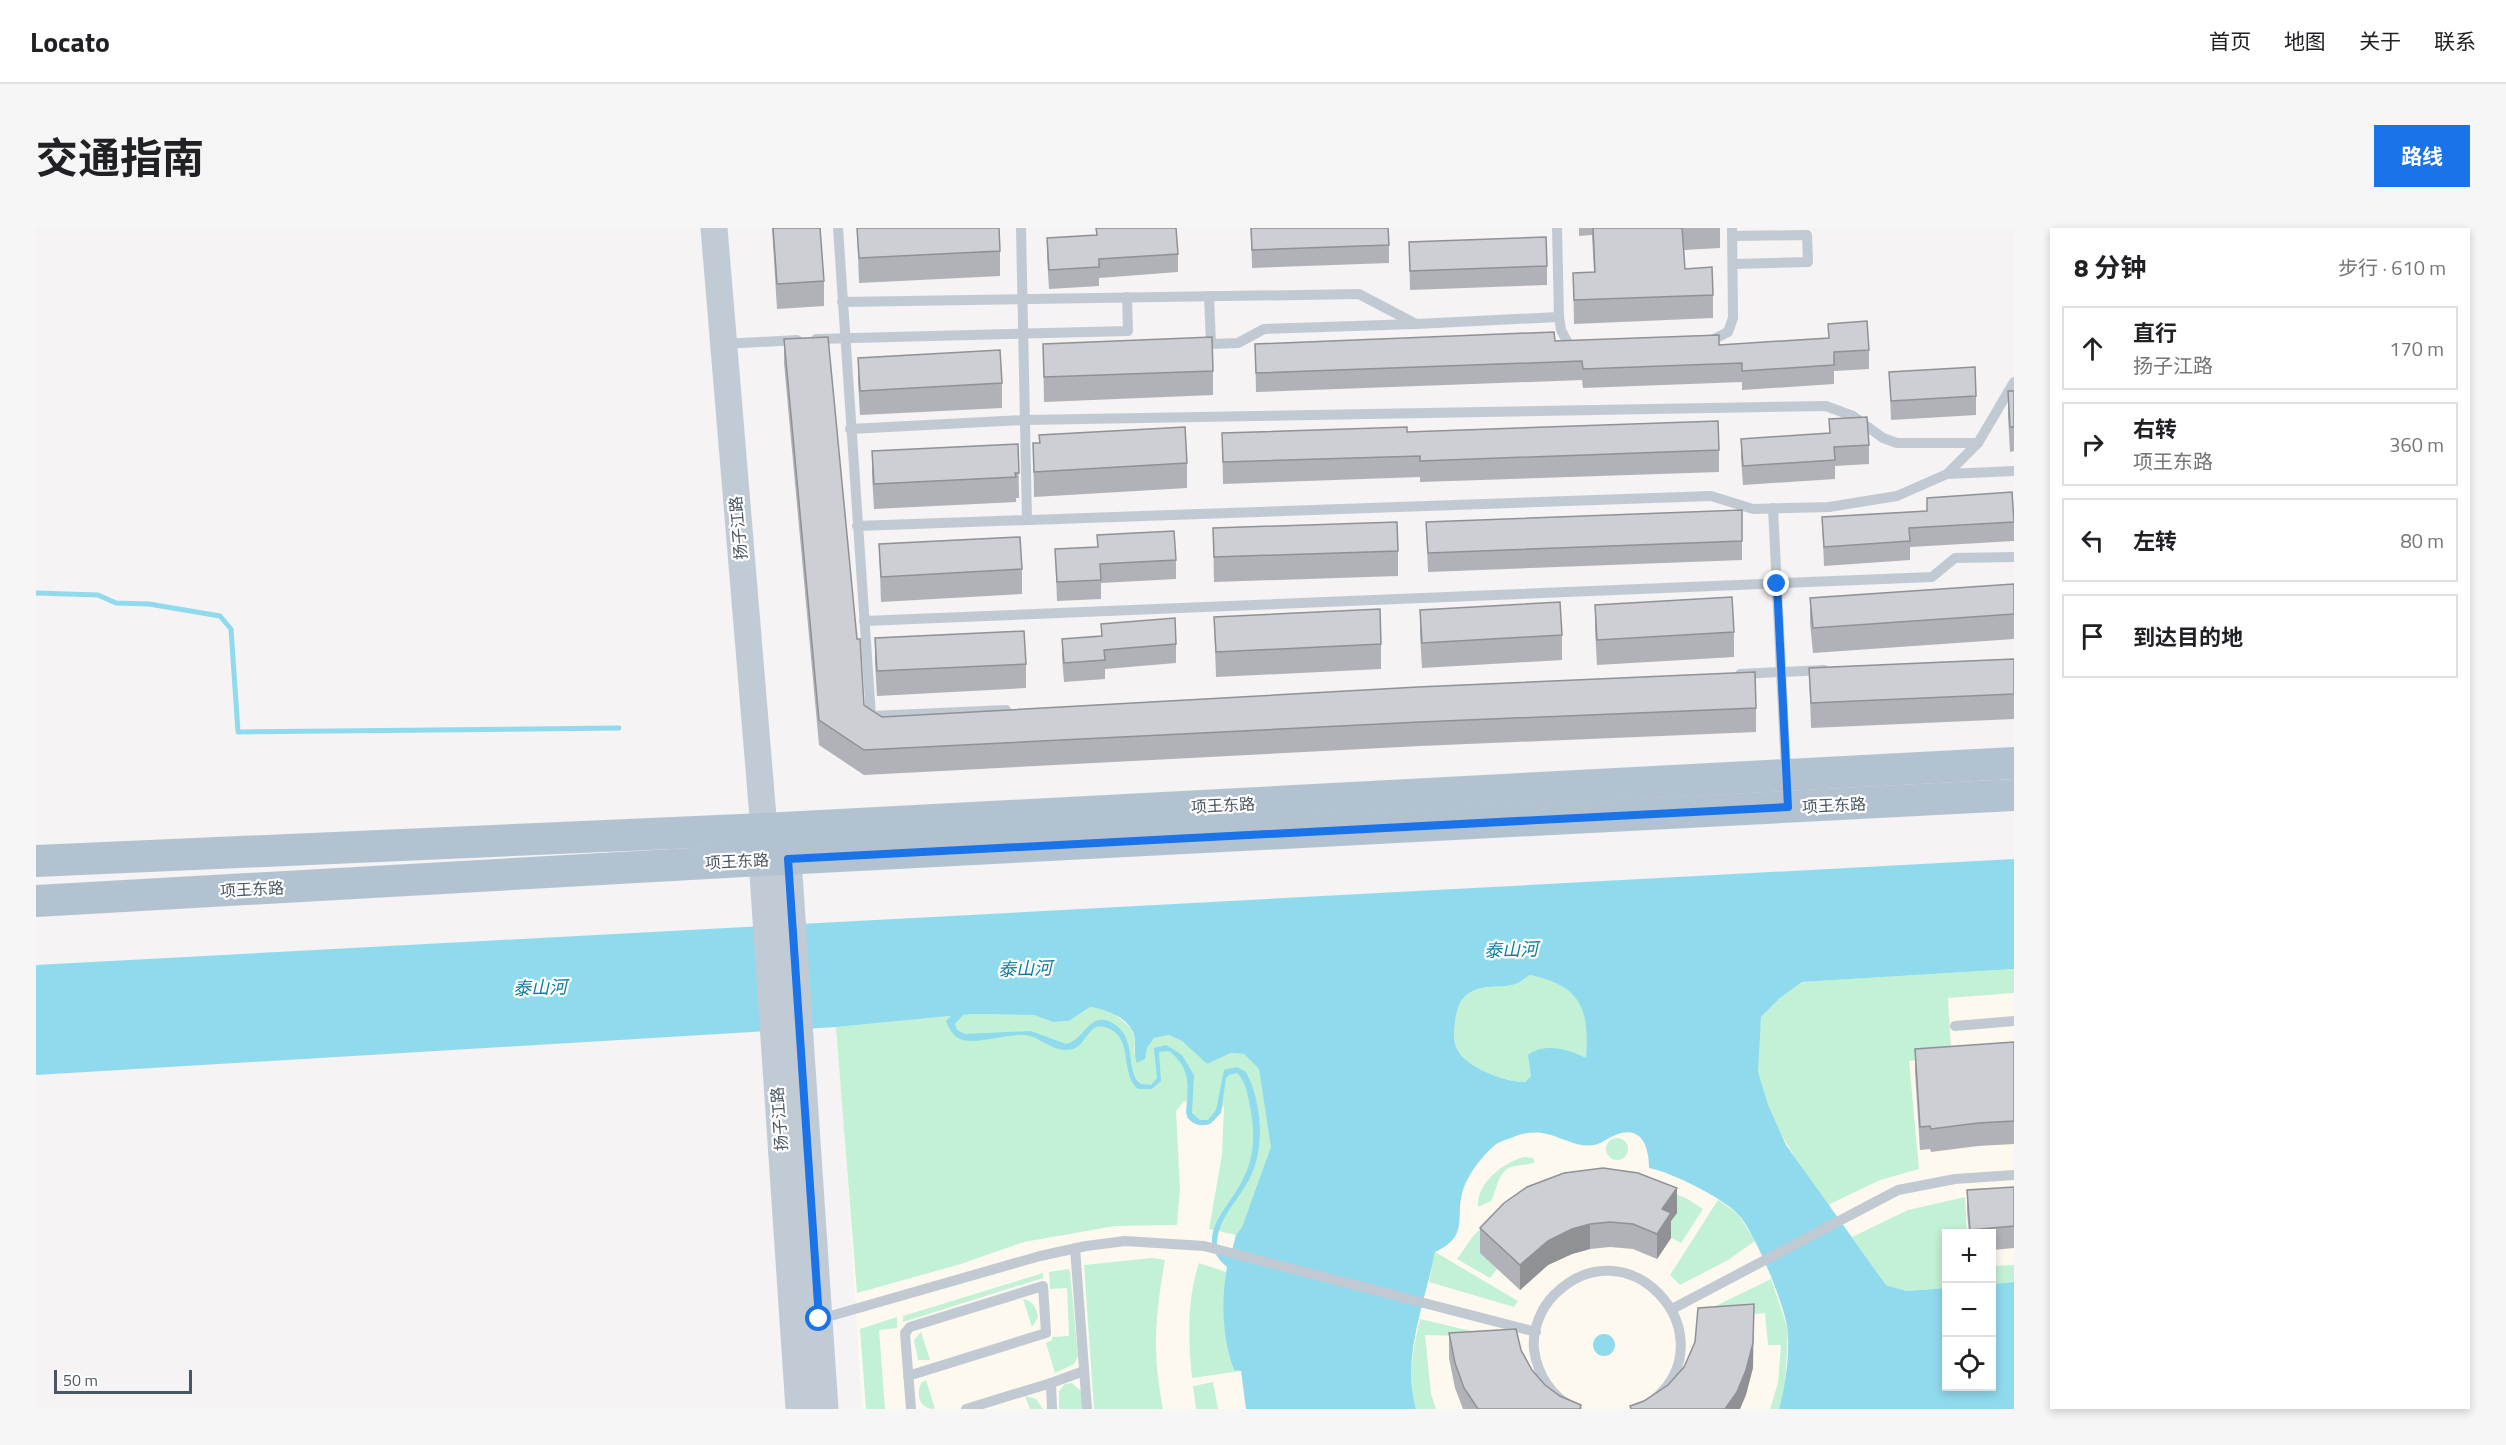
<!DOCTYPE html>
<html lang="zh">
<head>
<meta charset="utf-8">
<style>
  body { margin:0; font-family:"Titillium Web","Noto Sans SC",sans-serif; background:#f6f6f6; color:#202124 }
  .controls { position:absolute; right:18px; bottom:18px; display:grid; overflow:hidden; border-radius:0px; box-shadow:0 3px 9px #0003 }
  .controls button { width:54px; height:54px; display:grid; place-items:center; padding:0; border:0; border-bottom:2px solid #e0e0e0; background:#fff; color:#202124; font:30px sans-serif }
  .scale { position:absolute; left:18px; bottom:15px; width:138px; box-sizing:border-box; padding-left:6px; border:3px solid #4a5661; border-top:0; font-size:16px; line-height:21px; white-space:nowrap; color:#4a5661; -webkit-text-stroke:4px #fff; paint-order:stroke }
  .stop { position:absolute; width:18px; height:18px; margin:-14px; border:4px solid #1a73e8; border-radius:50%; background:#fff }
  .stop.end { background:#1a73e8; border-color:#fff; box-shadow:0 2px 6px #0008 }
  .list { margin:0; padding:0; list-style:none }
  h2 { display:flex; justify-content:space-between; align-items:center; height:78px; margin:0; padding:0 24px; font-size:26px }
  h2 small { font-size:20px; font-weight:400; color:#757577 }
  .list li { display:grid; grid-template-columns:39px 1fr auto; gap:18px; align-items:center; box-sizing:border-box; height:84px; margin:0 12px 12px; padding:0 12px; border:2px solid #e0e0e0; border-radius:0px }
  .list b { display:block; font-size:22px; white-space:nowrap }
  .list p { margin:0; font-size:20px; white-space:nowrap; color:#757577 }
  .list em { font-size:20px; font-style:normal; color:#757577 }
  .icon { flex:none; width:33px; height:33px; fill:none; stroke:currentColor; stroke-width:2; stroke-linecap:round; stroke-linejoin:round }
  .map { position:relative; flex:none; width:1978px; height:1181px; overflow:hidden; border-radius:0px }
  header { display:flex; align-items:center; gap:36px; box-sizing:border-box; height:84px; padding:0 30px; background:#fff; border-bottom:2px solid #e0e0e0 }
  header strong { font-size:28px }
  nav { display:flex; gap:33px; margin-inline-start:auto; font-size:21px }
  .intro { display:flex; align-items:center; justify-content:space-between; box-sizing:border-box; height:144px; padding:0 36px }
  h1 { margin:0; font-size:42px }
  .button { padding:15px 27px; border-radius:0px; background:#1a73e8; color:#fff; font-size:21px; font-weight:700 }
  main { display:flex; gap:36px; padding:0 36px }
  aside { flex:1; background:#fff; border-radius:0px; box-shadow:0 3px 9px #0003 }
  .map>svg:first-child { display:block }
</style>
</head>
<body>
<header>
<strong>Locato</strong>
<nav><a>首页</a><a>地图</a><a>关于</a><a>联系</a></nav>
</header>
<div class="intro"><h1>交通指南</h1><a class="button">路线</a></div>
<main>
<div class="map">
<svg width="1978" height="1181" viewBox="0 0 1978 1181">
  <rect width="100%" height="100%" fill="#f5f3f3"/>
  <path fill="#fdf9ef" fill-rule="evenodd" d="M1978 741V1181H826L802 799 1512 751ZM1910 1006H1956V1158H1910Z"/>
  <g fill="#c3f1d5">
    <path d="M1978 741V765L1912 770 1915 822 1978 825 1873 833 1883 941 1844 952 1792 977C1764 936 1731 895 1722 845 1719 828 1724 807 1725 789L1744 770 1766 754Z"/>
    <path d="M1494 747C1547 758 1553 781 1550 830L1495 840V848L1489 854C1471 855 1429 839 1421 821 1417 813 1418 803 1419 794 1420 788 1422 777 1426 772 1442 752 1465 763 1482 755 1486 753 1490 749 1494 747Z"/>
    <path d="M1054 779 1072 781 1095 800 1099 809 1098 825 1110 820 1118 810 1133 807 1146 813 1171 836 1195 825 1208 826 1223 841 1236 919 1206 999 1200 1007 1173 1001 1186 927 1188 877C1179 894 1170 906 1151 890V874L1148 873 1140 883 1144 960 1141 997 1079 998 988 1014 925 1036 821 1065 800 799 939 786 999 787 1017 794 1033 793Z"/>
    <circle cx="1581" cy="921" r="11"/>
    <path d="M1488 929 1497 930 1499 934C1492 938 1486 936 1479 938 1461 941 1462 961 1455 973L1442 979C1440 955 1468 934 1488 929Z"/>
    <path d="M1615 958 1650 970 1667 981 1645 1015 1626 1005 1641 985 1444 1024 1461 1041 1454 1050 1421 1031 1438 1007 1462 984Z"/>
    <path d="M1929 969 1931 1005 1910 1006V1060L1871 1063 1850 1057 1816 1009 1872 982Z"/>
    <path d="M1682 972 1702 986 1719 1013 1692 1032 1644 1057 1634 1047Z"/>
    <path d="M1399 1024 1482 1073 1478 1079 1393 1054Z"/>
    <path d="M1116 1030 1129 1032C1119 1089 1116 1124 1127 1181H1058L1048 1037Z"/>
    <path d="M1163 1035 1190 1044C1187 1077 1186 1111 1198 1142L1205 1143 1156 1150C1152 1111 1151 1071 1163 1035Z"/>
    <path d="M1978 1037V1054L1956 1056V1038Z"/>
    <path d="M1032 1041 1034 1043 1042 1128 1038 1136 1019 1145 1010 1115 1016 1112V1109L1033 1108 1031 1060 1014 1061 1013 1044Z"/>
    <path d="M1007 1045V1050L867 1094V1088Z"/>
    <path d="M1735 1051 1752 1102 1749 1160 1743 1181H1734L1742 1155 1745 1117H1732L1729 1085 1661 1092V1087Z"/>
    <path d="M987 1071C997 1073 1000 1079 1002 1089L996 1099Z"/>
    <path d="M861 1089V1100L843 1102 849 1181H830L824 1101Z"/>
    <path d="M1384 1091 1461 1109 1389 1107 1395 1166 1400 1181H1380C1371 1150 1377 1122 1384 1091Z"/>
    <path d="M885 1104 894 1132H882L878 1112Z"/>
    <path d="M890 1152 899 1181C883 1181 880 1168 885 1155Z"/>
    <path d="M1177 1154 1182 1181H1160L1157 1158Z"/>
    <path d="M1036 1155 1046 1164 1047 1181H1023V1163L1029 1156Z"/>
    <path d="M989 1168 1000 1171 1007 1181H994Z"/>
  </g>
  <g fill="#90daee" fill-rule="evenodd">
    <path d="M1978 631V741L1766 754 1744 770 1725 789 1722 844 1732 877 1750 917 1850 1057 1871 1063 1910 1060V1158H1956V1056L1978 1054V1181H1743C1750 1157 1753 1130 1752 1104 1750 1080 1719 1004 1702 986 1687 970 1635 944 1613 940 1613 907 1597 894 1568 913 1549 925 1529 910 1511 906 1497 903 1487 905 1475 910 1469 912 1462 914 1458 918 1446 928 1434 944 1428 959 1417 988 1436 1007 1399 1024 1389 1075 1365 1130 1380 1181H1210L1205 1143 1198 1142C1186 1111 1185 1072 1191 1039 1155 1009 1193 981 1207 951 1219 929 1219 903 1214 879 1212 868 1210 853 1201 845L1193 847 1190 850 1185 885 1174 896C1164 899 1153 896 1150 885 1152 859 1156 841 1133 823L1123 824 1125 853 1116 861H1102C1083 845 1099 808 1069 799 1053 794 1050 817 1037 821 1020 826 1008 812 994 808 976 803 942 818 924 811 917 808 913 800 910 793L915 788 800 799 0 847V737ZM1494 747C1546 758 1553 781 1550 830 1533 822 1509 814 1492 827L1495 848 1489 854C1471 855 1429 839 1421 821 1417 813 1418 803 1419 794 1420 787 1422 777 1426 772 1442 752 1464 763 1482 755 1486 753 1490 749 1494 747ZM1054 779C1070 781 1097 791 1099 811 1099 820 1098 826 1101 835L1109 831 1111 820 1118 810 1133 807 1146 813 1171 836 1195 825 1208 826 1223 841 1235 919 1206 999 1200 1007 1194 1030 1181 1020C1180 994 1198 977 1210 957 1230 926 1227 876 1210 844L1201 839 1188 842 1180 882 1172 892H1164L1156 885 1158 847 1146 827 1130 817 1118 820 1121 850 1115 857 1105 856C1089 845 1101 814 1081 798 1054 778 1050 812 1030 816L995 803 929 806 921 802 919 796 927 787 939 786 998 787 1017 794 1033 793Z"/>
    <circle cx="1568" cy="1117" r="11"/>
  </g>
  <g fill="none" stroke-linecap="round" stroke-linejoin="round">
    <path stroke="#90daee" stroke-width="5" d="M0 365 62 367 80 375 113 376 184 388 195 401 202 504 583 500"/>
    <g stroke="#c1cad2" stroke-width="10">
      <path d="M802 0 835 488 970 482"/>
      <path d="M985 0 991 292"/>
      <path d="M1521 0 1523 89 1525 102 1533 117 1541 118"/>
      <path d="M1697 8 1771 7 1772 34 1697 36"/>
      <path d="M1173 68 1175 116 1202 115 1228 101 1379 96"/>
      <path d="M806 74 1323 66 1380 96 1523 89"/>
      <path d="M780 111 1092 103 1091 69"/>
      <path d="M1670 113 1676 112 1692 104 1697 90 1696 0"/>
      <path d="M687 116 761 112"/>
      <path d="M814 201 989 192 1790 178 1817 188 1847 210 1861 215H1942"/>
      <path d="M1911 246 1978 243"/>
      <path d="M1737 280 1750 544"/>
      <path d="M821 298 1675 268 1717 281 1793 279 1861 268 1911 246 1942 215 1978 154"/>
      <path d="M828 393 1896 349 1919 330 1978 329"/>
      <path d="M1704 446 1788 442"/>
      <path d="M1919 798 1978 793"/>
      <path d="M1039 1020 1051 1181"/>
      <path d="M1636 1081 1862 962 1919 951 1978 947"/>
      <path d="M784 1091 1004 1028 1050 1018 1089 1013 1168 1018 1500 1104"/>
      <path d="M872 1148 1010 1105 1007 1058 874 1099 869 1105 875 1181"/>
      <path d="M1015 1155 1048 1143"/>
      <path d="M930 1181 1015 1155 1016 1181"/>
      <path d="M1541 1181C1516 1171 1501 1146 1498 1121 1496 1102 1505 1080 1518 1067 1591 994 1690 1103 1622 1168 1617 1173 1609 1177 1603 1181"/>
    </g>
    <g stroke="#c1cbd6" stroke-width="27">
      <path d="M678 0 728 601 726 632 763 1181"/>
      <path d="M740 616 752 631 789 1181"/>
    </g>
    <g stroke="#b3c2d1" stroke-width="32">
      <path d="M0 633 728 601 1978 535"/>
      <path d="M0 673 726 632 1978 567"/>
    </g>
  </g>
  <g fill="#b0b2b7">
    <path d="M736 0H784L788 53V78L741 81Z"/>
    <path d="M821 0 964 23V48L823 55Z"/>
    <path d="M1060 0 1142 26V44L1063 50V58L1013 61 1011 29V10L1060 7Z"/>
    <path d="M1215 0 1353 17V35L1216 40Z"/>
    <path d="M1543 0H1684V20L1648 22 1649 41 1677 67V90L1538 96 1537 45 1558 44 1556 7 1543 8Z"/>
    <path d="M1373 14 1511 38V57L1374 62Z"/>
    <path d="M1792 96 1833 122V141L1798 143V156L1706 162V154L1547 160 1546 152 1220 164 1219 116 1519 113 1683 117 1792 110Z"/>
    <path d="M748 111 828 477 846 489 1720 480V504L1384 518 828 547 783 517 748 135Z"/>
    <path d="M1007 116 1177 143V167L1008 174Z"/>
    <path d="M822 130 966 155V180L824 187 822 154Z"/>
    <path d="M1853 144 1940 168V187L1855 192Z"/>
    <path d="M1972 163H1978V223L1974 224 1972 188Z"/>
    <path d="M1793 191 1833 217V236L1799 238V251L1707 257 1705 230V211L1793 205Z"/>
    <path d="M1371 204 1683 222V244L1384 254V249L1187 256 1186 205Z"/>
    <path d="M997 215 1151 235V260L998 269Z"/>
    <path d="M982 216 983 270H980V274L838 281 836 248V223Z"/>
    <path d="M1891 270 1978 292V313L1874 319V332L1788 338 1786 289 1891 283Z"/>
    <path d="M1390 294 1706 313V332L1392 344Z"/>
    <path d="M1177 300 1362 323V348L1178 354Z"/>
    <path d="M1061 307 1140 332V351L1065 355V371L1021 373 1019 321 1061 319Z"/>
    <path d="M843 316 986 341V366L845 374Z"/>
    <path d="M1978 356V411L1777 425 1774 395V370Z"/>
    <path d="M1559 377 1698 404V429L1561 437 1559 401Z"/>
    <path d="M1384 382 1526 407V432L1386 440 1384 407Z"/>
    <path d="M1178 389 1345 416V441L1180 449Z"/>
    <path d="M1065 396 1140 416V435L1069 441V451L1028 454 1026 430V411L1065 408Z"/>
    <path d="M839 410 990 436V460L841 468 839 435Z"/>
    <path d="M1978 431V491L1775 500 1773 440Z"/>
    <path d="M1978 814V916L1942 918 1895 924 1894 921 1884 922 1879 844V821Z"/>
    <path d="M1978 959V1020L1956 1022V1005H1933L1931 984V962Z"/>
    <path d="M1641 985 1635 993V1010L1621 1031 1597 1021 1574 1019 1554 1021 1536 1026 1512 1037 1484 1062 1444 1025V1000Z"/>
    <path d="M1413 1105 1485 1122 1496 1142 1509 1157 1524 1168 1545 1181H1427L1419 1160 1413 1130Z"/>
  </g>
  <g fill="#909195">
    <path d="M1641 960V985L1635 993V1010L1621 1031V1006L1626 981Z"/>
    <path d="M1554 996V1021L1536 1026 1512 1037 1484 1062V1037L1512 1013 1536 1001Z"/>
    <path d="M1718 1076 1717 1140 1710 1167 1704 1181H1689Z"/>
  </g>
  <g fill="#cdcfd5" stroke="#909195" stroke-width="1.5">
    <path d="M737 0H784L788 53 741 56Z"/>
    <path d="M821 0H963L964 23 823 30Z"/>
    <path d="M1060 0H1140L1142 26 1063 31V39L1013 42 1011 10 1061 7Z"/>
    <path d="M1215 0H1352L1353 17 1216 22Z"/>
    <path d="M1557 0H1646L1649 41 1676 39 1677 67 1538 72 1537 45 1559 44Z"/>
    <path d="M1510 9 1511 38 1374 43 1373 14Z"/>
    <path d="M1831 93 1833 122 1798 124V137L1706 143V135L1547 141 1546 133 1220 145 1219 116 1518 104 1519 113 1683 107V117L1793 110 1792 96Z"/>
    <path d="M792 109 821 411H824L828 477 846 489 1382 459 1719 444 1720 480 1384 494 828 522 783 492 748 111Z"/>
    <path d="M1176 109 1177 143 1008 149 1007 116Z"/>
    <path d="M964 122 966 155 824 163 822 130Z"/>
    <path d="M1939 139 1940 168 1855 173 1853 144Z"/>
    <path d="M1972 163H1978V199H1974Z"/>
    <path d="M1831 189 1833 217 1798 219 1799 232 1707 238 1705 211 1794 205 1793 191Z"/>
    <path d="M1682 193 1683 222 1384 233V228L1187 234 1186 205 1371 199V204Z"/>
    <path d="M1149 199 1151 235 998 244 997 215H1004L1003 207Z"/>
    <path d="M982 216 983 245H979L980 249 838 256 836 223Z"/>
    <path d="M1976 264 1978 294 1873 300 1874 313 1788 319 1786 289 1891 283V270Z"/>
    <path d="M1706 282V313L1392 325 1390 294Z"/>
    <path d="M1361 294 1362 323 1178 329 1177 300Z"/>
    <path d="M1138 303 1140 332 1064 336 1065 352 1021 354 1019 321 1062 319 1061 307Z"/>
    <path d="M984 309 986 341 845 349 843 316Z"/>
    <path d="M1978 356V386L1777 400 1774 370Z"/>
    <path d="M1696 369 1698 404 1561 412 1559 377Z"/>
    <path d="M1524 374 1526 407 1386 415 1384 382Z"/>
    <path d="M1344 381 1345 416 1180 424 1178 389Z"/>
    <path d="M1139 390 1140 416 1068 422 1069 432 1028 435 1026 411 1066 408 1065 396Z"/>
    <path d="M988 403 990 436 841 443 839 410Z"/>
    <path d="M1978 431V466L1775 475 1773 440Z"/>
    <path d="M1978 814V893L1942 895 1895 901 1894 898 1884 899 1879 821Z"/>
    <path d="M1567 940 1602 945 1641 960 1626 981 1635 985 1621 1006 1597 996 1574 994 1554 996 1536 1001 1512 1013 1484 1037 1444 1000 1468 975 1491 959 1528 945Z"/>
    <path d="M1978 959V998L1934 1002 1931 962Z"/>
    <path d="M1718 1076 1717 1115 1710 1142 1701 1164 1689 1181H1595L1594 1178 1608 1173 1632 1157 1648 1139 1659 1114 1662 1080Z"/>
    <path d="M1480 1101 1485 1122 1496 1142 1509 1157 1524 1168 1545 1177 1544 1181H1442L1428 1160 1419 1135 1413 1105Z"/>
  </g>
  <g fill="none" stroke-linecap="round" stroke-linejoin="round">
    <path stroke="#1a73e8" stroke-width="8" d="M783 1091 752 631 1752 579 1741 356"/>
  </g>
  <g text-anchor="middle" stroke-width="4.5" stroke-linejoin="round" paint-order="stroke">
    <g font-size="16" fill="#4a5661" stroke="#fff">
      <text transform="translate(702 300) rotate(-95)" y="6">扬子江路</text>
      <text transform="translate(1187 577) rotate(-3)" y="6">项王东路</text>
      <text transform="translate(1798 577) rotate(-3)" y="6">项王东路</text>
      <text transform="translate(701 633) rotate(-3)" y="6">项王东路</text>
      <text transform="translate(216 661) rotate(-3)" y="6">项王东路</text>
      <text transform="translate(743 891) rotate(-94)" y="6">扬子江路</text>
    </g>
    <g font-size="18" font-style="italic" fill="#0c7c9b" stroke="#fff">
      <text transform="translate(1475 722) rotate(-2)" y="6">泰山河</text>
      <text transform="translate(989 741) rotate(-2)" y="6">泰山河</text>
      <text transform="translate(504 760) rotate(-2)" y="6">泰山河</text>
    </g>
  </g>
</svg>
<div class="controls">
<button>+</button>
<button>−</button>
<button><svg class="icon" aria-label="locate" viewBox="0 0 24 24"><circle cx="12" cy="12" r="6"/><path d="M12 2v4M12 18v4M2 12h4M18 12h4"/></svg></button>
</div>
<div class="scale">50 m</div>
<div class="stop" style="left:783px;top:1091px"></div>
<div class="stop end" style="left:1741px;top:356px"></div>
</div>
<aside>
<h2>8 分钟<small>步行 · 610 m</small></h2>
<ul class="list">
<li><svg class="icon" aria-label="ahead" viewBox="0 0 24 24"><path d="M12 20V5M6 11l6-6 6 6"/></svg><div><b>直行</b><p>扬子江路</p></div><em>170 m</em></li>
<li><svg class="icon" aria-label="right" viewBox="0 0 24 24"><path d="M7 20v-9h11M14 6l5 5-5 5"/></svg><div><b>右转</b><p>项王东路</p></div><em>360 m</em></li>
<li><svg class="icon" aria-label="left" viewBox="0 0 24 24"><path d="M17 20v-9H6M10 6l-5 5 5 5"/></svg><div><b>左转</b></div><em>80 m</em></li>
<li><svg class="icon" aria-label="arrive" viewBox="0 0 24 24"><path d="M6 21V4h12l-3 4 3 4H6"/></svg><div><b>到达目的地</b></div></li>
</ul>
</aside>
</main>
</body>
</html>
